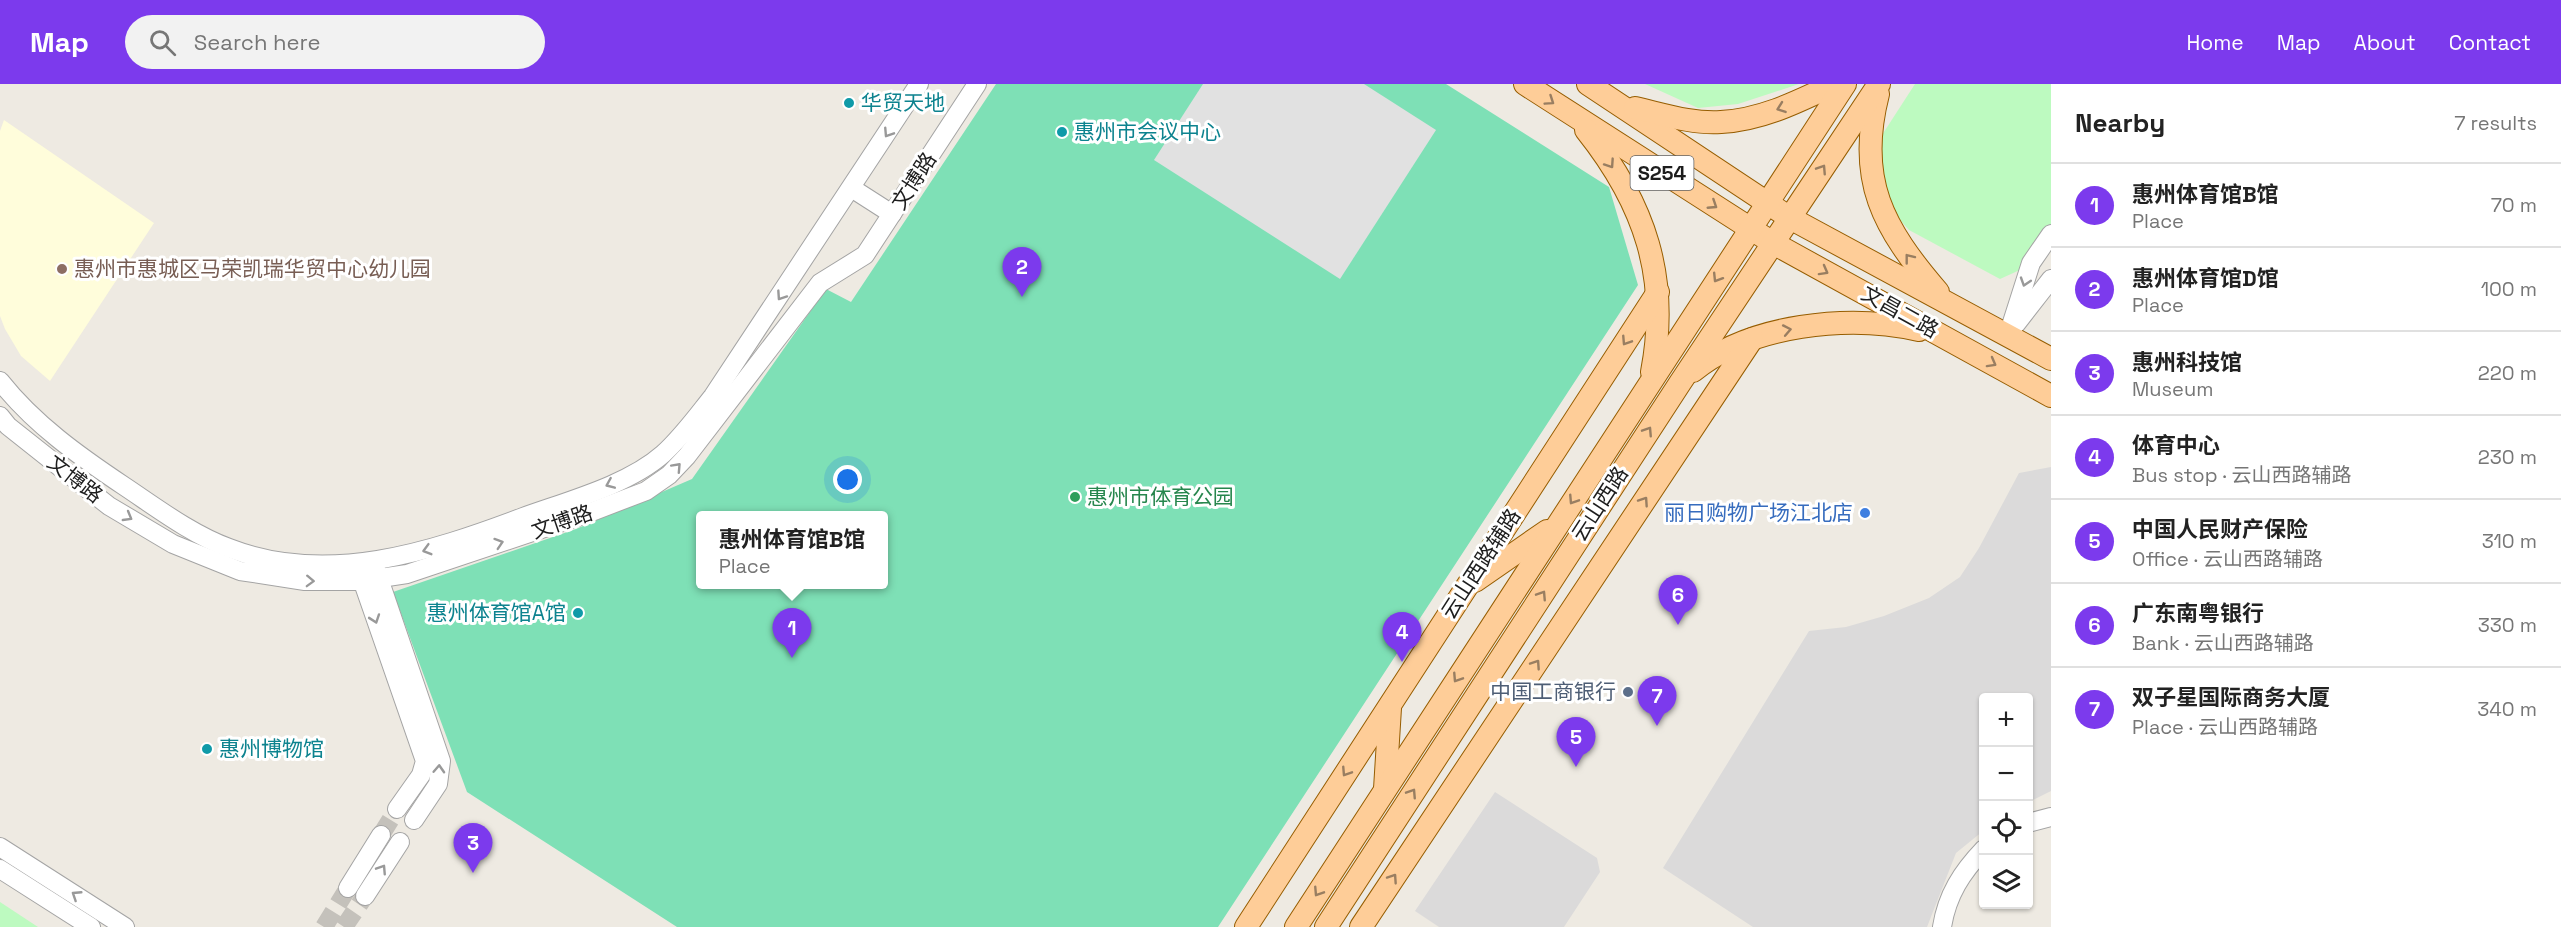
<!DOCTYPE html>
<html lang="en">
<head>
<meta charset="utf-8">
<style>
  body { margin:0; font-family:"Space Grotesk","Noto Sans SC",sans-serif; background:#f2f2f2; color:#222 }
  .controls { position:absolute; right:18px; bottom:18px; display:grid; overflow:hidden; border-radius:6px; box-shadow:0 2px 4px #0004 }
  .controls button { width:54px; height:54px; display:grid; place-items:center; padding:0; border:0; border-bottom:2px solid #e0e0e0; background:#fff; color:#222; font:30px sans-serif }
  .you { position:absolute; left:848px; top:396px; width:21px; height:21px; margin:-15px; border:4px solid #fff; border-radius:50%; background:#1a73e8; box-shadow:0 0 0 9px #1a73e833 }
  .badge { display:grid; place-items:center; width:39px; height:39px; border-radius:50%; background:#7c3aed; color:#fff; font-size:20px; font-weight:700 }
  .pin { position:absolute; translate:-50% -50px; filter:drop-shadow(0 2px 3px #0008) }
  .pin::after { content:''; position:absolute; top:32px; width:21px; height:18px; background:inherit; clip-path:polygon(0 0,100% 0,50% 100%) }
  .popup { position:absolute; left:696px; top:427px; width:192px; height:78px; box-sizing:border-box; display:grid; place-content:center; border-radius:6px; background:#fff; filter:drop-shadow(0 2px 4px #0005); font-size:20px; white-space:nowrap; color:#767676 }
  .popup b { font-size:22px; color:#222 }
  .popup::after { content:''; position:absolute; left:50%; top:100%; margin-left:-12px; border:12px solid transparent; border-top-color:#fff }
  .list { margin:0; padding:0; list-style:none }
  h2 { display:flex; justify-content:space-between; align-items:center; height:78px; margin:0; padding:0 24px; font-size:26px }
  h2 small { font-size:20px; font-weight:400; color:#767676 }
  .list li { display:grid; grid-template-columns:39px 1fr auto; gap:18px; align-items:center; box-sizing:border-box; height:84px; padding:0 24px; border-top:2px solid #e0e0e0 }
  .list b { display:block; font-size:22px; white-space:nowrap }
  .list p { margin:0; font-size:20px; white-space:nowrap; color:#767676 }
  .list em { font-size:20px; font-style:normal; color:#767676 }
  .icon { flex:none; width:33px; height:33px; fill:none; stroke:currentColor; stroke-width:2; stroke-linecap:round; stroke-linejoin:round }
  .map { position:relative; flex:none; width:2051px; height:843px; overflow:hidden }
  header { display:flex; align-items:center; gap:36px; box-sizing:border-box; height:84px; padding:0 30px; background:#7c3aed; color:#fff }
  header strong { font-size:28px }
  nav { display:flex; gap:33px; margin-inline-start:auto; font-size:21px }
  .search { width:420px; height:54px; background:#f2f2f2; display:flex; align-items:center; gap:15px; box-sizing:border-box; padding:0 21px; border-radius:33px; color:#767676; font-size:22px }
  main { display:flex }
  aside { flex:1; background:#fff }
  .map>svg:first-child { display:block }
</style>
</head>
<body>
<header>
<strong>Map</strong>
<div class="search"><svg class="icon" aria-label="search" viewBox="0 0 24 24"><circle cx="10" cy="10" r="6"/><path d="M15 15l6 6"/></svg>Search here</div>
<nav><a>Home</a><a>Map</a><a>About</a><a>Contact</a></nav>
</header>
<main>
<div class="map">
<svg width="2051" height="843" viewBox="0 0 2051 843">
  <rect width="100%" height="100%" fill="#eeeae2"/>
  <g fill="#dbdada">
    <path d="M2051 383V707L2029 718 2028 614H1984L1983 747 1956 769 1927 843H1753L1663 784 1809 547 1846 543 1884 532 1929 514 1960 493 1979 464 2019 389Z"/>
    <path d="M1495 708 1597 774 1600 788 1564 843H1439L1415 827Z"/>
  </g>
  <path fill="#fffddb" d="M4 36 154 139 50 297 21 272 5 245 0 232V47Z"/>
  <g fill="#bdfac0">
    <path d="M1645 0H1799L1738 20 1698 24Z"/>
    <path d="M1915 0H2051V153L2033 180 2000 195 1909 146 1885 119 1878 78 1882 51Z"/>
    <path d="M0 818 38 843H0Z"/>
  </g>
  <path fill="#7ee0b6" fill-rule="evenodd" d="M996 0H1446L1609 103 1638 201 1218 843H677L467 708 393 508 576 445 692 395 826 205 851 218ZM700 432H884V500H700Z"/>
  <path fill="#e1e1e1" d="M1203 0H1364L1436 46 1340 195 1154 76Z"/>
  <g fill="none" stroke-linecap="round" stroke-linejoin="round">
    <g stroke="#c4c1bb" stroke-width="18" stroke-dasharray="18 9" stroke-linecap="butt">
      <path d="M381 751 397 725"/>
      <path d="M324 843 348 804"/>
      <path d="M344 843 365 812"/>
    </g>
    <g stroke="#a4a4a4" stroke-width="20">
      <g id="minor">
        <path d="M853 105 892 130"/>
        <path d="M2016 240 2051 195"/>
        <path d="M2008 251 2031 179 2051 150"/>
        <path d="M0 297C34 340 79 372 124 402 157 424 191 450 229 464 327 502 430 468 523 433 567 417 628 401 663 370 682 353 697 332 713 312L919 0"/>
        <path d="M0 332 8 342 109 422 173 460 240 487 305 497H361L407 490 586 430 646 407 669 391 687 372 820 199 865 171 977 0"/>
        <path d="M375 483 441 677 438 700 414 736"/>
        <path d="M359 487 425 677 421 691 397 725"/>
        <path d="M2028 739 2051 733"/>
        <path d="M0 763 125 843"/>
        <path d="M0 785 91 843"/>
        <path d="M348 804 381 751"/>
        <path d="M365 812 400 758"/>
        <path d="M1942 843C1947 811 1962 788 1984 765"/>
      </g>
    </g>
    <g stroke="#965d00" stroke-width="24">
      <g id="major">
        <path d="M1525 0 1773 159 2051 312"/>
        <path d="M1588 0 1790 134 2051 275"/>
        <path d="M1878 10C1856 96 1883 144 1938 208"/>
        <path d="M1635 24C1662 30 1692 40 1721 38 1762 36 1799 17 1835 0"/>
        <path d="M1586 46C1645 120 1670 194 1652 288"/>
        <path d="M1693 287C1750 240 1849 230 1919 246"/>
        <path d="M1475 497 1547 447"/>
        <path d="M1385 705 1390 624"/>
        <path d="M1246 843 1658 208"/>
        <path d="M1296 843 1845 0"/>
        <path d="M1326 843 1680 299 1879 0"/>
        <path d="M1361 843 1752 255"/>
      </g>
    </g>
    <use href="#minor" stroke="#fff" stroke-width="18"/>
    <use href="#major" stroke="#fecd98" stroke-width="22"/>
  </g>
  <defs><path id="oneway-chevron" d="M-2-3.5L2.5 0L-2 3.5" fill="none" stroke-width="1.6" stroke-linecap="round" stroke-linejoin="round" transform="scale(1.5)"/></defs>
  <g stroke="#997e61">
    <use href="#oneway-chevron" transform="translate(1550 17) rotate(34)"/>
    <use href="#oneway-chevron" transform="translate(1781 24) rotate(160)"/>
    <use href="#oneway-chevron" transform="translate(1610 80) rotate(56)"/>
    <use href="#oneway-chevron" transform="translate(1822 85) rotate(-57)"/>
    <use href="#oneway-chevron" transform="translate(1713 121) rotate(33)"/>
    <use href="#oneway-chevron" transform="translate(1909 174) rotate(-128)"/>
    <use href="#oneway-chevron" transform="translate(1824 187) rotate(29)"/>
    <use href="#oneway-chevron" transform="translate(1717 194) rotate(122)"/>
    <use href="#oneway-chevron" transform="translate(1787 246) rotate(-11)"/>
    <use href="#oneway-chevron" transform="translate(1626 257) rotate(123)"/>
    <use href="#oneway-chevron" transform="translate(1992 279) rotate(29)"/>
    <use href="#oneway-chevron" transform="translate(1648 347) rotate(-57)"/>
    <use href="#oneway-chevron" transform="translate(1573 416) rotate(123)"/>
    <use href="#oneway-chevron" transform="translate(1644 417) rotate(-56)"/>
    <use href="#oneway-chevron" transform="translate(1542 511) rotate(-57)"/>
    <use href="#oneway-chevron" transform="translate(1536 580) rotate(-56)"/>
    <use href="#oneway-chevron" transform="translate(1457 594) rotate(123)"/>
    <use href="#oneway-chevron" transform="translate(1346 688) rotate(123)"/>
    <use href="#oneway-chevron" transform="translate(1412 709) rotate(-57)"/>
    <use href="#oneway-chevron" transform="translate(1393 794) rotate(-56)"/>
    <use href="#oneway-chevron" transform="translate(1318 808) rotate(123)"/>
  </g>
  <g stroke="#999">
    <use href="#oneway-chevron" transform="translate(888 49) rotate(123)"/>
    <use href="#oneway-chevron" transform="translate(2025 198) rotate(108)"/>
    <use href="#oneway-chevron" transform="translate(781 212) rotate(124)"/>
    <use href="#oneway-chevron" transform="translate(677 383) rotate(-47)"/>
    <use href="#oneway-chevron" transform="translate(610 400) rotate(157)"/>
    <use href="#oneway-chevron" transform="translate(128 433) rotate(30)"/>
    <use href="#oneway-chevron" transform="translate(499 459) rotate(-18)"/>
    <use href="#oneway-chevron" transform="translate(427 466) rotate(164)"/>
    <use href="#oneway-chevron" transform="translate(310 497) rotate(2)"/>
    <use href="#oneway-chevron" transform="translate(375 535) rotate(71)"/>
    <use href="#oneway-chevron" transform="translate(439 685) rotate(-87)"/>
    <use href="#oneway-chevron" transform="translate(382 785) rotate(-57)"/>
    <use href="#oneway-chevron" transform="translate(76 811) rotate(-147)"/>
  </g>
  <g fill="#0f9aa8" stroke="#fff" stroke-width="2">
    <circle cx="849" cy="19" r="6"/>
    <circle cx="1062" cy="48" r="6"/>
    <circle cx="578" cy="529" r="6"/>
    <circle cx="207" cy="665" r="6"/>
  </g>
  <circle fill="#8d6e63" stroke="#fff" stroke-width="2" cx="62" cy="185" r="6"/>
  <circle fill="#2e9e5b" stroke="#fff" stroke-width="2" cx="1075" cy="413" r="6"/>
  <circle fill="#3f7fe0" stroke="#fff" stroke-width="2" cx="1865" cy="429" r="6"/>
  <circle fill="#5c6f8a" stroke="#fff" stroke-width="2" cx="1628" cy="608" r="6"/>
  <g text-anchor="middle" stroke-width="6" stroke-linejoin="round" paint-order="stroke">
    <rect fill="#fff" stroke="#616161" stroke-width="1.5" x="1630.5" y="72" width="63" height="34" rx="4.5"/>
    <g font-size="20" font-weight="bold" fill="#1d1d1d">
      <text x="1662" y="96">S254</text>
    </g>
    <g font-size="21" fill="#0d838f" stroke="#fff" text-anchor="start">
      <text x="861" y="26">华贸天地</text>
      <text x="1074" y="55">惠州市会议中心</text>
      <text x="566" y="536" text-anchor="end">惠州体育馆A馆</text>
      <text x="219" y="672">惠州博物馆</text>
    </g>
    <g font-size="21" fill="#1d1d1d" stroke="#fff">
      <text transform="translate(914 97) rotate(-57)" y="7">文博路</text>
      <text transform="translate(1900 228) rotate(29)" y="7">文昌二路</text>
      <text transform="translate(75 395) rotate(38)" y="7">文博路</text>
      <text transform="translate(1600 420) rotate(-57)" y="7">云山西路</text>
      <text transform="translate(562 438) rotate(-19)" y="7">文博路</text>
      <text transform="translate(1481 480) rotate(-57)" y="7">云山西路辅路</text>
    </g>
    <g font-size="21" fill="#785e54" stroke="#fff" text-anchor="start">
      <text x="74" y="192">惠州市惠城区马荣凯瑞华贸中心幼儿园</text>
    </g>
    <g font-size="21" fill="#27864d" stroke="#fff" text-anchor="start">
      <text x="1087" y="420">惠州市体育公园</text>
    </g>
    <g font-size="21" fill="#366cbe" stroke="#fff" text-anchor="end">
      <text x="1853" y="436">丽日购物广场江北店</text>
    </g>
    <g font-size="21" fill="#4e5e75" stroke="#fff" text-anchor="end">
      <text x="1616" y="615">中国工商银行</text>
    </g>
  </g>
</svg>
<div class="controls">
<button>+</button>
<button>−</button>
<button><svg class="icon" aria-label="locate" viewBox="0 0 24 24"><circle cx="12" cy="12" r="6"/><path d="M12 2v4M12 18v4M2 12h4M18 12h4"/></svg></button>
<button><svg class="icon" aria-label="layers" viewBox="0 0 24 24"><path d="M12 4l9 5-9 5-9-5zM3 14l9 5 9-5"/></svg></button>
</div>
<div class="you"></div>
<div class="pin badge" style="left:792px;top:574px">1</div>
<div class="popup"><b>惠州体育馆B馆</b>Place</div>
<div class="pin badge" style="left:1022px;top:213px">2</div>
<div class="pin badge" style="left:473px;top:789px">3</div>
<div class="pin badge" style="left:1402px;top:578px">4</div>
<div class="pin badge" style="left:1576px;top:683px">5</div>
<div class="pin badge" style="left:1678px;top:541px">6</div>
<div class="pin badge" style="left:1657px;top:642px">7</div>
</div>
<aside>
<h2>Nearby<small>7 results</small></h2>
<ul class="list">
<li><span class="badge">1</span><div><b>惠州体育馆B馆</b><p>Place</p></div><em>70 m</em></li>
<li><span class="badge">2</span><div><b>惠州体育馆D馆</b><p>Place</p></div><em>100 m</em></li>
<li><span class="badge">3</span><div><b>惠州科技馆</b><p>Museum</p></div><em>220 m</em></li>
<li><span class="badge">4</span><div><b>体育中心</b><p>Bus stop · 云山西路辅路</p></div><em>230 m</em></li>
<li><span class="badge">5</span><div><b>中国人民财产保险</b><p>Office · 云山西路辅路</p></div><em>310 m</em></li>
<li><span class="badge">6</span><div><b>广东南粤银行</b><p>Bank · 云山西路辅路</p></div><em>330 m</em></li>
<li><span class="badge">7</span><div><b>双子星国际商务大厦</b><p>Place · 云山西路辅路</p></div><em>340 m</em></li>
</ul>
</aside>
</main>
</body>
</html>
